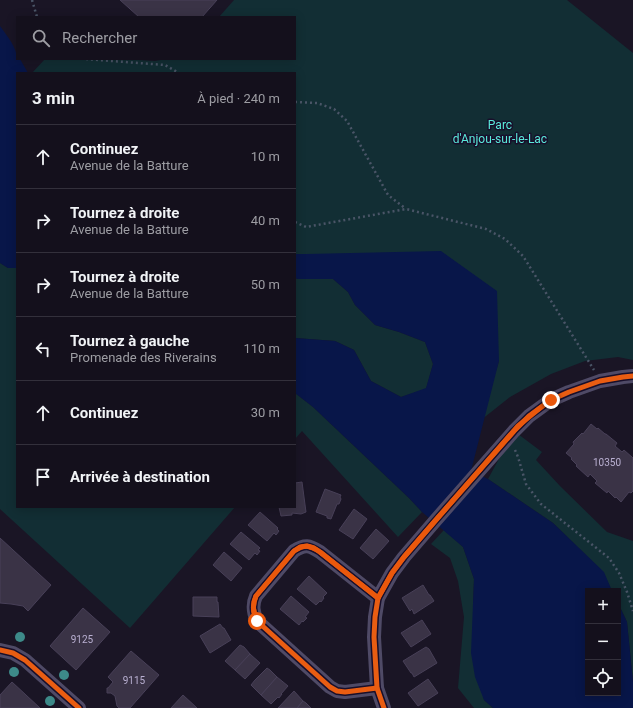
<!DOCTYPE html>
<html lang="fr">
<head>
<meta charset="utf-8">
<style>
  body { margin:0; font-family:Roboto,sans-serif; background:#211e29; color:#f1f3f6 }
  .controls { position:absolute; right:12px; bottom:12px; display:grid; overflow:hidden; border-radius:0px; box-shadow:0 2px 10px #0003 }
  .controls button { width:36px; height:36px; display:grid; place-items:center; padding:0; border:0; border-bottom:1px solid #33303b; background:#14101c; color:#f1f3f6; font:20px sans-serif }
  .stop { position:absolute; width:12px; height:12px; margin:-9px; border:3px solid #ea580c; border-radius:50%; background:#fff }
  .stop.end { background:#ea580c; border-color:#fff; box-shadow:0 1px 4px #0008 }
  .list { margin:0; padding:0; list-style:none }
  h2 { display:flex; justify-content:space-between; align-items:center; height:52px; margin:0; padding:0 16px; font-size:17px }
  h2 small { font-size:13px; font-weight:400; color:#9d9da3 }
  .list li { display:grid; grid-template-columns:26px 1fr auto; gap:12px; align-items:center; box-sizing:border-box; height:64px; padding:0 16px; border-top:1px solid #33303b }
  .list b { display:block; font-size:15px; white-space:nowrap }
  .list p { margin:0; font-size:13px; white-space:nowrap; color:#9d9da3 }
  .list em { font-size:13px; font-style:normal; color:#9d9da3 }
  .icon { flex:none; width:22px; height:22px; fill:none; stroke:currentColor; stroke-width:2; stroke-linecap:round; stroke-linejoin:round }
  .map { position:relative; flex:none; width:633px; height:708px; overflow:hidden }
  .search { position:absolute; background:#14101c; box-shadow:0 2px 10px #0003; left:16px; top:16px; width:280px; height:44px; display:flex; align-items:center; gap:10px; box-sizing:border-box; padding:0 14px; border-radius:0px; color:#9d9da3; font-size:15px }
  .panel { position:absolute; background:#14101c; box-shadow:0 2px 10px #0003; left:16px; top:72px; width:280px; height:436px; border-radius:0px }
  .map>svg:first-child { display:block }
</style>
</head>
<body>
<div class="map">
<svg width="633" height="708" viewBox="0 0 633 708">
  <rect width="100%" height="100%" fill="#1a1525"/>
  <g fill="#122e34">
    <path d="M234 0H567L633 53V360L618 357 585 361 551 374 510 397 481 420 499 361 306 254H295V73H32L45 59H123L155 61 166 59H295V17H219Z"/>
    <path d="M0 263 8 268H17V507H235L130 628 0 509Z"/>
    <path d="M295 278 298 279H333L348 292 355 305 375 325 399 332 425 342 433 364 426 389 401 397 371 381 354 350 335 341 295 338Z"/>
    <path d="M295 393 313 407 409 498 422 512 398 537 302 431 295 439Z"/>
    <path d="M514 431 542 452 536 460 560 486 607 532 633 541V682L627 622 618 603V591H612L603 572 553 523 488 479Z"/>
    <path d="M444 530 463 547 474 579 473 609 484 700 493 708H474L458 688 464 617 458 581 450 558 431 544Z"/>
  </g>
  <g fill="#081649">
    <path d="M0 26C7 36 17 47 17 59H20L28 73H17V268H8L0 263Z"/>
    <path d="M441 251 497 291 499 361 471 471 488 479 553 523 604 572 612 591H588V693H618V603L627 622 633 682V708H493L484 700 475 677 471 653 474 579 463 547 422 512 409 498 313 407 295 393V338L335 341 354 350 371 381 401 397 426 388 433 364 425 342 399 332 375 325 355 305 348 292 333 279H298L295 278V254H306Z"/>
  </g>
  <g fill="#3a3346" stroke="#484058">
    <path d="M120 0H217L202 17H139Z"/>
    <path d="M591 424 597 429 598 428 605 434H606L617 443 615 446 622 452 624 450 633 458V491L631 493 629 492 621 502 616 497 615 498 608 491 607 493 595 483 597 481 590 474 588 477 576 466 577 465 571 459 572 458 566 453 574 444 573 442 582 433 583 434Z"/>
    <path d="M302 482 306 512 301 514 292 513V515L281 516 279 507H295V483Z"/>
    <path d="M325 489 341 495 340 497 341 499 339 504H337L331 519 327 518V516L316 512Z"/>
    <path d="M354 509 367 519 353 539 339 530Z"/>
    <path d="M260 512 278 528 277 529 279 531 276 535 274 533 267 541 248 525Z"/>
    <path d="M376 529 389 541 373 559 360 548Z"/>
    <path d="M241 532 260 548 258 550 260 551 257 555 255 553 249 560 230 544Z"/>
    <path d="M0 538 51 585 28 611 23 606 11 604 0 603Z"/>
    <path d="M224 552 242 568 231 581 213 565Z"/>
    <path d="M309 576 327 593 323 597 324 598 321 602 320 601 316 605 297 589Z"/>
    <path d="M423 585 429 595H430L434 601 414 614 412 609 410 611 402 598Z"/>
    <path d="M291 596 309 612 305 617 307 618 303 622 302 621 299 625 280 609Z"/>
    <path d="M193 597H217V602H218L219 617 193 616Z"/>
    <path d="M83 608 110 632 76 670 50 646Z"/>
    <path d="M422 620 431 634 411 647 401 633Z"/>
    <path d="M220 624 223 628H224L231 640 210 653 200 636Z"/>
    <path d="M240 645 244 647 250 654 235 670 225 661Z"/>
    <path d="M426 647 429 649 437 663 414 677 412 673H411L403 661Z"/>
    <path d="M131 651 159 675 130 708H119L117 706 115 696 111 693H107V688H108L113 682 108 677Z"/>
    <path d="M250 654 260 663 245 679 235 670Z"/>
    <path d="M267 668 270 670 277 677 261 695 251 685 255 680Z"/>
    <path d="M277 677 288 686 281 694H282L279 698 278 697 271 704 261 695Z"/>
    <path d="M428 679 438 693 418 706 408 693Z"/>
    <path d="M12 682 40 708H0V695Z"/>
    <path d="M294 691 303 701 297 708H278Z"/>
    <path d="M183 695 197 708H171Z"/>
    <path d="M303 701 306 703 311 708H297Z"/>
  </g>
  <g fill="none" stroke-linecap="round" stroke-linejoin="round">
    <g stroke="#4a5567" stroke-width="2.5" stroke-dasharray="2 3" stroke-linecap="butt">
      <path d="M32 0 37 17"/>
      <path d="M86 59 165 65 179 73"/>
      <path d="M295 102 317 103 334 109 347 121 388 195 406 209"/>
      <path d="M295 222 306 227 406 209 486 229 505 239 523 256 594 370"/>
      <path d="M515 450 518 457 526 484 541 504 609 558 619 573 627 592 633 611"/>
    </g>
    <g stroke="#4f4a66" stroke-width="14">
      <path d="M0 650 13 653 25 660 79 708"/>
      <path d="M377 688 345 692 337 691 330 687 257 621C253 612 252 605 256 596L294 551C305 544 309 545 320 552L378 598"/>
      <path d="M384 708 377 688 374 637 375 617 378 598 392 573 404 557 435 521 514 431 529 416 551 400 569 392 600 381 623 377 633 376"/>
    </g>
    <g stroke="#180f2b" stroke-width="8">
      <g id="cycleway">
        <path d="M0 650 13 653 25 660 79 708"/>
        <path d="M377 688 345 692 337 691 330 687 257 621C253 612 252 605 256 596L294 551C305 544 309 545 320 552L378 598"/>
        <path d="M384 708 377 688 374 637 375 617 378 598 392 573 404 557 435 521 514 431 529 416 551 400 569 392 600 381 623 377 633 376"/>
      </g>
    </g>
    <use href="#cycleway" stroke="#e95d12" stroke-width="5"/>
  </g>
  <g fill="#3d8a89">
    <circle cx="20" cy="637" r="5"/>
    <circle cx="14" cy="672" r="5"/>
    <circle cx="64" cy="675" r="5"/>
    <circle cx="50" cy="701" r="5"/>
  </g>
  <g fill="none" stroke-linecap="round" stroke-linejoin="round">
    <path stroke="#ea580c" stroke-width="5" d="M257 621C253 612 252 605 256 596L294 551 300 547 307 546 314 548 320 552 378 598 392 573 404 557 435 521 518 426 540 408 551 400"/>
  </g>
  <g text-anchor="middle" stroke-width="3" stroke-linejoin="round" paint-order="stroke">
    <g font-size="10" fill="#b9b0d1">
      <text x="607" y="466">10350</text>
      <text x="82" y="643">9125</text>
      <text x="134" y="684">9115</text>
    </g>
    <g font-size="12" fill="#5aeadb" stroke="#180f2b">
      <text x="500" y="129">Parc<tspan x="500" dy="14">d'Anjou-sur-le-Lac</tspan></text>
    </g>
  </g>
</svg>
<div class="controls">
<button>+</button>
<button>−</button>
<button><svg class="icon" aria-label="locate" viewBox="0 0 24 24"><circle cx="12" cy="12" r="6"/><path d="M12 2v4M12 18v4M2 12h4M18 12h4"/></svg></button>
</div>
<div class="stop" style="left:257px;top:621px"></div>
<div class="stop end" style="left:551px;top:400px"></div>
<div class="search"><svg class="icon" aria-label="search" viewBox="0 0 24 24"><circle cx="10" cy="10" r="6"/><path d="M15 15l6 6"/></svg>Rechercher</div>
<section class="panel">
<h2>3 min<small>À pied · 240 m</small></h2>
<ul class="list">
<li><svg class="icon" aria-label="ahead" viewBox="0 0 24 24"><path d="M12 20V5M6 11l6-6 6 6"/></svg><div><b>Continuez</b><p>Avenue de la Batture</p></div><em>10 m</em></li>
<li><svg class="icon" aria-label="right" viewBox="0 0 24 24"><path d="M7 20v-9h11M14 6l5 5-5 5"/></svg><div><b>Tournez à droite</b><p>Avenue de la Batture</p></div><em>40 m</em></li>
<li><svg class="icon" aria-label="right" viewBox="0 0 24 24"><path d="M7 20v-9h11M14 6l5 5-5 5"/></svg><div><b>Tournez à droite</b><p>Avenue de la Batture</p></div><em>50 m</em></li>
<li><svg class="icon" aria-label="left" viewBox="0 0 24 24"><path d="M17 20v-9H6M10 6l-5 5 5 5"/></svg><div><b>Tournez à gauche</b><p>Promenade des Riverains</p></div><em>110 m</em></li>
<li><svg class="icon" aria-label="ahead" viewBox="0 0 24 24"><path d="M12 20V5M6 11l6-6 6 6"/></svg><div><b>Continuez</b></div><em>30 m</em></li>
<li><svg class="icon" aria-label="arrive" viewBox="0 0 24 24"><path d="M6 21V4h12l-3 4 3 4H6"/></svg><div><b>Arrivée à destination</b></div></li>
</ul>
</section>
</div>
</body>
</html>
